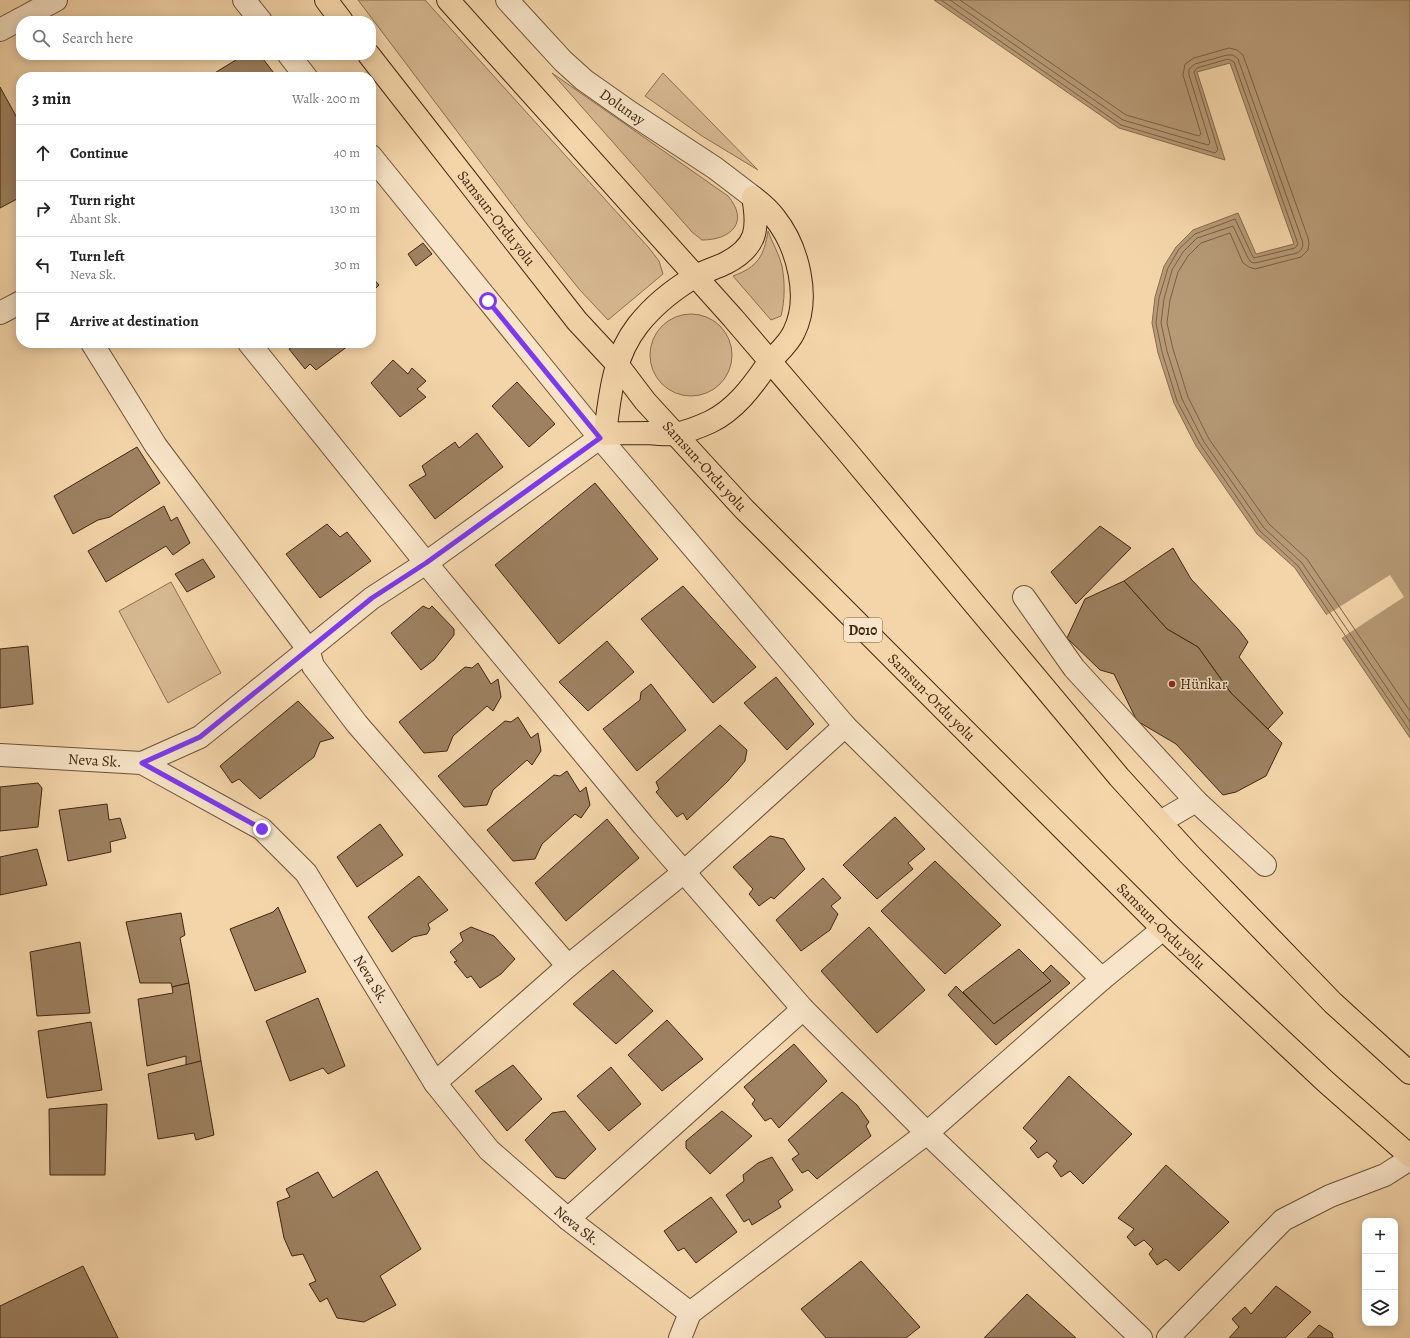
<!DOCTYPE html>
<html lang="en">
<head>
<meta charset="utf-8">
<style>
  body { margin:0; font-family:Alegreya,serif; background:#f6f6f6; color:#222 }
  .controls { position:absolute; right:12px; bottom:12px; display:grid; overflow:hidden; border-radius:8px; box-shadow:0 2px 10px #0003 }
  .controls button { width:36px; height:36px; display:grid; place-items:center; padding:0; border:0; border-bottom:1px solid #e0e0e0; background:#fff; color:#222; font:20px sans-serif }
  .stop { position:absolute; width:12px; height:12px; margin:-9px; border:3px solid #7c3aed; border-radius:50%; background:#fff }
  .stop.end { background:#7c3aed; border-color:#fff; box-shadow:0 1px 4px #0008 }
  .list { margin:0; padding:0; list-style:none }
  h2 { display:flex; justify-content:space-between; align-items:center; height:52px; margin:0; padding:0 16px; font-size:17px }
  h2 small { font-size:13px; font-weight:400; color:#767676 }
  .list li { display:grid; grid-template-columns:26px 1fr auto; gap:12px; align-items:center; box-sizing:border-box; height:56px; padding:0 16px; border-top:1px solid #e0e0e0 }
  .list b { display:block; font-size:15px; white-space:nowrap }
  .list p { margin:0; font-size:13px; white-space:nowrap; color:#767676 }
  .list em { font-size:13px; font-style:normal; color:#767676 }
  .icon { flex:none; width:22px; height:22px; fill:none; stroke:currentColor; stroke-width:2; stroke-linecap:round; stroke-linejoin:round }
  .map { position:relative; flex:none; width:1410px; height:1338px; overflow:hidden }
  .search { position:absolute; background:#fff; box-shadow:0 2px 10px #0003; left:16px; top:16px; width:360px; height:44px; display:flex; align-items:center; gap:10px; box-sizing:border-box; padding:0 14px; border-radius:16px; color:#767676; font-size:15px }
  .panel { position:absolute; background:#fff; box-shadow:0 2px 10px #0003; left:16px; top:72px; width:360px; height:276px; border-radius:16px }
  .map>svg:first-child { display:block }
</style>
</head>
<body>
<div class="map">
<svg width="1410" height="1338" viewBox="0 0 1410 1338">
  <rect width="100%" height="100%" fill="#f4d5aa"/>
  <filter id="stains"><feTurbulence type="fractalNoise" baseFrequency=".005" numOctaves="4"/><feColorMatrix values="0 0 0 0 .2 0 0 0 0 .09 0 0 0 0 .02 0 0 0 .5 -.17"/></filter>
  <radialGradient id="worn" r=".72"><stop offset=".6" stop-color="#630" stop-opacity="0"/><stop offset="1" stop-color="#630" stop-opacity=".3"/></radialGradient>
  <g fill="#d5b790" stroke="#8a6f50">
    <path d="M358 0H425L649 248 659 261 663 274 608 320 579 289 527 224Z"/>
    <path d="M552 73 728 196C750 222 731 240 702 240L692 232Z"/>
    <path d="M663 73 758 170 702 136 645 96Z"/>
    <path d="M768 231C772 242 779 254 782 266 785 282 785 300 781 316L771 320 733 276C758 267 764 256 768 231Z"/>
    <circle cx="691" cy="355" r="41"/>
    <path d="M171 582 221 673 168 703 119 611Z"/>
  </g>
  <path fill="#b69a76" stroke="#866c4e" d="M934 0H1410V738L1295 568 1257 534 1196 446 1174 403 1158 353 1152 323 1155 297 1164 266 1176 247 1193 230 1238 213 1256 254 1294 244 1230 63 1197 72 1225 160 1119 128Z"/>
  <path fill="#f4d5aa" d="M1390 575 1404 597 1340 639 1325 616Z"/>
  <g fill="none" stroke-linecap="round" stroke-linejoin="round">
    <g stroke="#7a6044" stroke-width="1">
      <path d="M941 0 1121 125 1215 153 1218 150 1194 72 1197 68 1228 59 1234 62 1298 244 1295 248 1254 258 1252 255 1235 219 1195 234 1179 249 1168 268 1159 298 1156 323 1162 352 1177 401 1200 444 1260 531 1298 566 1410 731"/>
      <path d="M950 0 1123 120 1208 145 1210 143 1189 75V69L1195 64 1227 55H1233L1238 59 1302 240C1304 246 1302 250 1297 253L1255 263 1251 262 1248 258 1233 226 1197 238 1183 252 1172 270 1164 299 1161 323 1167 351 1182 399 1204 442 1264 528 1302 563 1410 722"/>
      <path d="M960 0 1126 115 1199 136 1201 134 1183 75 1185 64 1194 58 1229 48 1237 50 1243 55 1308 238 1309 243 1308 250 1301 257 1255 269 1249 267 1243 263 1230 233 1201 243 1188 256 1178 272 1170 300 1167 323 1173 349 1188 397 1209 439 1269 524 1307 559 1410 711"/>
    </g>
  </g>
  <g fill="#9d8161" stroke="#3f2711">
    <path d="M244 55H260L277 77H215L213 74Z"/>
    <path d="M0 87 21 125V204L19 205 17 199 0 208Z"/>
    <path d="M423 243 432 254 416 266 408 254Z"/>
    <path d="M371 276 379 285 371 293Z"/>
    <path d="M295 343H352L316 370 310 364 305 369 289 349 296 345Z"/>
    <path d="M393 360 408 374 412 368 426 381 417 389 426 397 400 417 371 383Z"/>
    <path d="M517 382 555 424 529 447 492 406Z"/>
    <path d="M477 433 503 467 435 519 409 485 426 475 422 466 455 442 459 448Z"/>
    <path d="M137 447 160 483 110 517 98 520 73 534 54 496Z"/>
    <path d="M595 483 658 559 559 644 495 565Z"/>
    <path d="M164 506 171 521 177 517 190 543 173 555 166 546 106 582 88 551Z"/>
    <path d="M327 524 340 537 347 532 371 561 320 598 286 554Z"/>
    <path d="M1100 526 1131 548 1076 604 1051 572Z"/>
    <path d="M1173 548 1191 579 1238 629 1248 642 1239 657 1283 713 1268 729 1231 693 1198 647 1167 629 1124 581Z"/>
    <path d="M203 559 215 577 187 592 175 574Z"/>
    <path d="M1124 581 1167 629 1198 647 1231 693 1282 743 1266 776 1236 792 1223 795 1176 744 1137 721 1114 674 1100 670 1067 638 1085 599Z"/>
    <path d="M683 586 756 667 713 703 641 619Z"/>
    <path d="M423 606 429 609 432 606 454 629V635L434 660 421 670 391 633Z"/>
    <path d="M607 641 634 672 588 711 559 682Z"/>
    <path d="M28 646 33 704 0 708V649Z"/>
    <path d="M478 663 491 684 498 679 501 697 493 711 487 706 453 736 447 751 424 753 399 722 465 667 472 668Z"/>
    <path d="M776 677 814 724 787 750 744 703Z"/>
    <path d="M651 684 686 730 637 771 603 729 640 700 641 692Z"/>
    <path d="M298 701 334 738 320 742 314 757 260 799 239 779 232 783 220 766Z"/>
    <path d="M518 717 531 738 538 733 541 751 532 765 527 760 493 790 487 805 464 807 438 776 505 721 511 722Z"/>
    <path d="M720 725 747 750 745 761 728 781 687 820 683 813 677 817 656 792 659 789 656 782Z"/>
    <path d="M567 771 580 792 586 787 590 805 581 818 575 814 542 844 535 859 513 861 487 830 554 775 560 776Z"/>
    <path d="M38 783 42 788 38 827 0 831V787Z"/>
    <path d="M107 804 109 820 120 818 126 838 110 842 111 852 68 861 59 810Z"/>
    <path d="M895 817 925 849 908 863 913 869 877 899 843 865Z"/>
    <path d="M607 819 639 858 566 921 535 883Z"/>
    <path d="M380 824 403 855 357 887 337 857Z"/>
    <path d="M770 836 784 839 805 869 774 899 771 897 759 906 749 894 753 889 733 867Z"/>
    <path d="M37 849 47 885 0 895V857Z"/>
    <path d="M935 861 1001 925 945 974 881 911Z"/>
    <path d="M419 876 448 910 428 924 430 929 427 934 413 937 392 952 368 917Z"/>
    <path d="M823 878 841 898 831 906 838 914 830 930 801 951 776 920Z"/>
    <path d="M278 907 306 972 255 991 230 929 273 912Z"/>
    <path d="M181 913 185 935 180 938 189 983 172 987 171 983H140L126 922Z"/>
    <path d="M471 927 494 936 515 959 501 974 480 988 471 976 467 978 454 962 457 961 450 952 463 941 460 933Z"/>
    <path d="M869 927 925 990 877 1033 821 971Z"/>
    <path d="M80 942 90 1013 37 1016 30 952Z"/>
    <path d="M1019 949 1051 981 994 1024 963 992Z"/>
    <path d="M1051 965 1070 983 996 1045 948 995 956 986 994 1024 1051 981 1043 973Z"/>
    <path d="M613 970 653 1011 616 1044 573 1004Z"/>
    <path d="M189 983 201 1061 186 1065V1056L147 1066 138 999 173 993 172 987Z"/>
    <path d="M318 998 345 1066 328 1074 323 1068 290 1081 266 1021Z"/>
    <path d="M667 1020 703 1059 662 1091 628 1055Z"/>
    <path d="M91 1022 102 1090 47 1098 38 1031Z"/>
    <path d="M794 1044 827 1081 779 1128 771 1118 765 1121 752 1104 755 1100 744 1087Z"/>
    <path d="M201 1061 214 1135 196 1140 194 1133 158 1139 148 1074Z"/>
    <path d="M513 1065 542 1099 507 1131 475 1091Z"/>
    <path d="M611 1067 641 1104 609 1131 577 1096Z"/>
    <path d="M1069 1076 1132 1134 1083 1184 1070 1171 1061 1177 1053 1166 1057 1161 1047 1152 1038 1158 1030 1148 1037 1141 1023 1128Z"/>
    <path d="M842 1092 857 1105 869 1122 866 1126 871 1136 817 1179 808 1170 802 1173 792 1159 799 1154 788 1140Z"/>
    <path d="M107 1104 105 1175H50L49 1109Z"/>
    <path d="M565 1111 596 1149 565 1179 556 1177 525 1140 552 1113Z"/>
    <path d="M722 1111 752 1136 710 1174 686 1148V1141Z"/>
    <path d="M772 1157 793 1190 778 1201 781 1207 752 1225 749 1219 744 1222 726 1195 744 1181 743 1175 758 1163Z"/>
    <path d="M1166 1165 1229 1222 1179 1271 1166 1259 1157 1265 1149 1254 1153 1249 1144 1240 1135 1246 1127 1237 1134 1229 1118 1218Z"/>
    <path d="M377 1171 421 1249 380 1276 396 1305 364 1322 337 1318 327 1298 320 1302 309 1284 316 1281 303 1254 292 1256 284 1238 277 1202 290 1197 286 1189 318 1172 333 1198Z"/>
    <path d="M711 1197 737 1232 696 1263 684 1248 678 1251 664 1231Z"/>
    <path d="M861 1261 920 1327 906 1338H826L801 1309Z"/>
    <path d="M83 1266 118 1338H0V1306Z"/>
    <path d="M1276 1286 1311 1312 1285 1338H1229L1239 1327 1232 1319 1245 1307 1251 1314Z"/>
    <path d="M1027 1294 1076 1338H984Z"/>
    <path d="M1319 1325 1332 1333 1333 1338H1307Z"/>
  </g>
  <g fill="none" stroke-linecap="round" stroke-linejoin="round">
    <g stroke="#6c5237" stroke-width="24">
      <g id="minor">
        <path d="M244 0 261 21"/>
        <path id="s1" d="M507 0 563 61 584 80 631 113 715 168 753 197"/>
        <path d="M0 30 56 0"/>
        <path d="M289 55 306 77"/>
        <path d="M371 156 600 438 845 726 1102 979"/>
        <path d="M0 313 21 302"/>
        <path d="M92 343 156 446 308 649 313 666 357 724 568 966"/>
        <path d="M249 343 426 563 643 825 803 1009 927 1133 1141 1338"/>
        <path d="M1024 597 1074 668 1196 801"/>
        <path id="s2" d="M0 755 142 763 262 829 306 873 435 1083 489 1150 568 1219 690 1313"/>
        <path d="M142 763 200 737 372 598 426 563 605 434"/>
        <path d="M1160 822 1196 801 1265 865"/>
        <path d="M435 1083 568 966 684 872 845 726"/>
        <path d="M568 1219 803 1009"/>
        <path d="M680 1338 690 1313 927 1133 1102 979 1163 929"/>
        <path d="M1168 1338 1283 1220 1330 1196 1385 1175 1410 1159"/>
      </g>
    </g>
    <g stroke="#3f2711" stroke-width="24">
      <g id="highway">
        <path d="M326 0 342 21"/>
        <path d="M448 0 733 318 845 449 1119 777 1189 854 1333 1003 1410 1073"/>
        <path id="s3" d="M369 55 577 321 617 364 645 401 744 509 1163 929 1326 1082 1410 1156"/>
        <path d="M753 197C761 203 769 210 775 218 798 247 811 298 794 332 788 345 776 354 767 365 752 387 735 410 710 422 699 427 687 432 675 434 667 435 657 434 648 433 634 433 620 433 605 434 610 395 613 357 638 325 653 306 674 289 696 276 705 271 716 268 726 263 757 247 759 229 753 197Z"/>
      </g>
    </g>
    <use href="#minor" stroke="#f8e4c8" stroke-width="22"/>
    <use href="#highway" stroke="#f4d5aa" stroke-width="22"/>
  </g>
  <g fill="none" stroke-linecap="round" stroke-linejoin="round">
    <path stroke="#7c3aed" stroke-width="5" d="M262 829 142 763 200 737 372 598 426 563 600 438 488 301"/>
  </g>
  <circle fill="#8f2418" stroke="#f8e4c8" stroke-width="1.5" cx="1172" cy="684" r="4"/>
  <g text-anchor="middle" stroke-width="3" stroke-linejoin="round" paint-order="stroke">
    <rect fill="#f8e4c8" stroke="#766048" stroke-width="1" x="844" y="618" width="38" height="24" rx="3"/>
    <g font-size="14" font-weight="bold" fill="#3f2711">
      <text x="863" y="635">D010</text>
    </g>
    <g font-size="15" fill="#3f2711" stroke="#f8e4c8">
      <text dy="5" stroke="none"><textPath href="#s1" startOffset="158">Dolunay</textPath></text>
      <text dy="5" stroke="none"><textPath href="#s3" startOffset="207">Samsun-Ordu yolu</textPath></text>
      <text dy="5" stroke="none"><textPath href="#s3" startOffset="531">Samsun-Ordu yolu</textPath></text>
      <text dy="5" stroke="none"><textPath href="#s3" startOffset="855">Samsun-Ordu yolu</textPath></text>
      <text dy="5" stroke="none"><textPath href="#s2" startOffset="95">Neva Sk.</textPath></text>
      <text dy="5" stroke="none"><textPath href="#s3" startOffset="1179">Samsun-Ordu yolu</textPath></text>
      <text dy="5" stroke="none"><textPath href="#s2" startOffset="466">Neva Sk.</textPath></text>
      <text dy="5" stroke="none"><textPath href="#s2" startOffset="790">Neva Sk.</textPath></text>
    </g>
    <g font-size="15" fill="#3f2711" stroke="#f8e4c8" text-anchor="start">
      <text x="1180" y="689">Hünkar</text>
    </g>
  </g>
  <rect width="100%" height="100%" filter="url(#stains)"/>
  <rect width="100%" height="100%" fill="url(#worn)"/>
</svg>
<div class="controls">
<button>+</button>
<button>−</button>
<button><svg class="icon" aria-label="layers" viewBox="0 0 24 24"><path d="M12 4l9 5-9 5-9-5zM3 14l9 5 9-5"/></svg></button>
</div>
<div class="stop" style="left:488px;top:301px"></div>
<div class="stop end" style="left:262px;top:829px"></div>
<div class="search"><svg class="icon" aria-label="search" viewBox="0 0 24 24"><circle cx="10" cy="10" r="6"/><path d="M15 15l6 6"/></svg>Search here</div>
<section class="panel">
<h2>3 min<small>Walk · 200 m</small></h2>
<ul class="list">
<li><svg class="icon" aria-label="ahead" viewBox="0 0 24 24"><path d="M12 20V5M6 11l6-6 6 6"/></svg><div><b>Continue</b></div><em>40 m</em></li>
<li><svg class="icon" aria-label="right" viewBox="0 0 24 24"><path d="M7 20v-9h11M14 6l5 5-5 5"/></svg><div><b>Turn right</b><p>Abant Sk.</p></div><em>130 m</em></li>
<li><svg class="icon" aria-label="left" viewBox="0 0 24 24"><path d="M17 20v-9H6M10 6l-5 5 5 5"/></svg><div><b>Turn left</b><p>Neva Sk.</p></div><em>30 m</em></li>
<li><svg class="icon" aria-label="arrive" viewBox="0 0 24 24"><path d="M6 21V4h12l-3 4 3 4H6"/></svg><div><b>Arrive at destination</b></div></li>
</ul>
</section>
</div>
</body>
</html>
